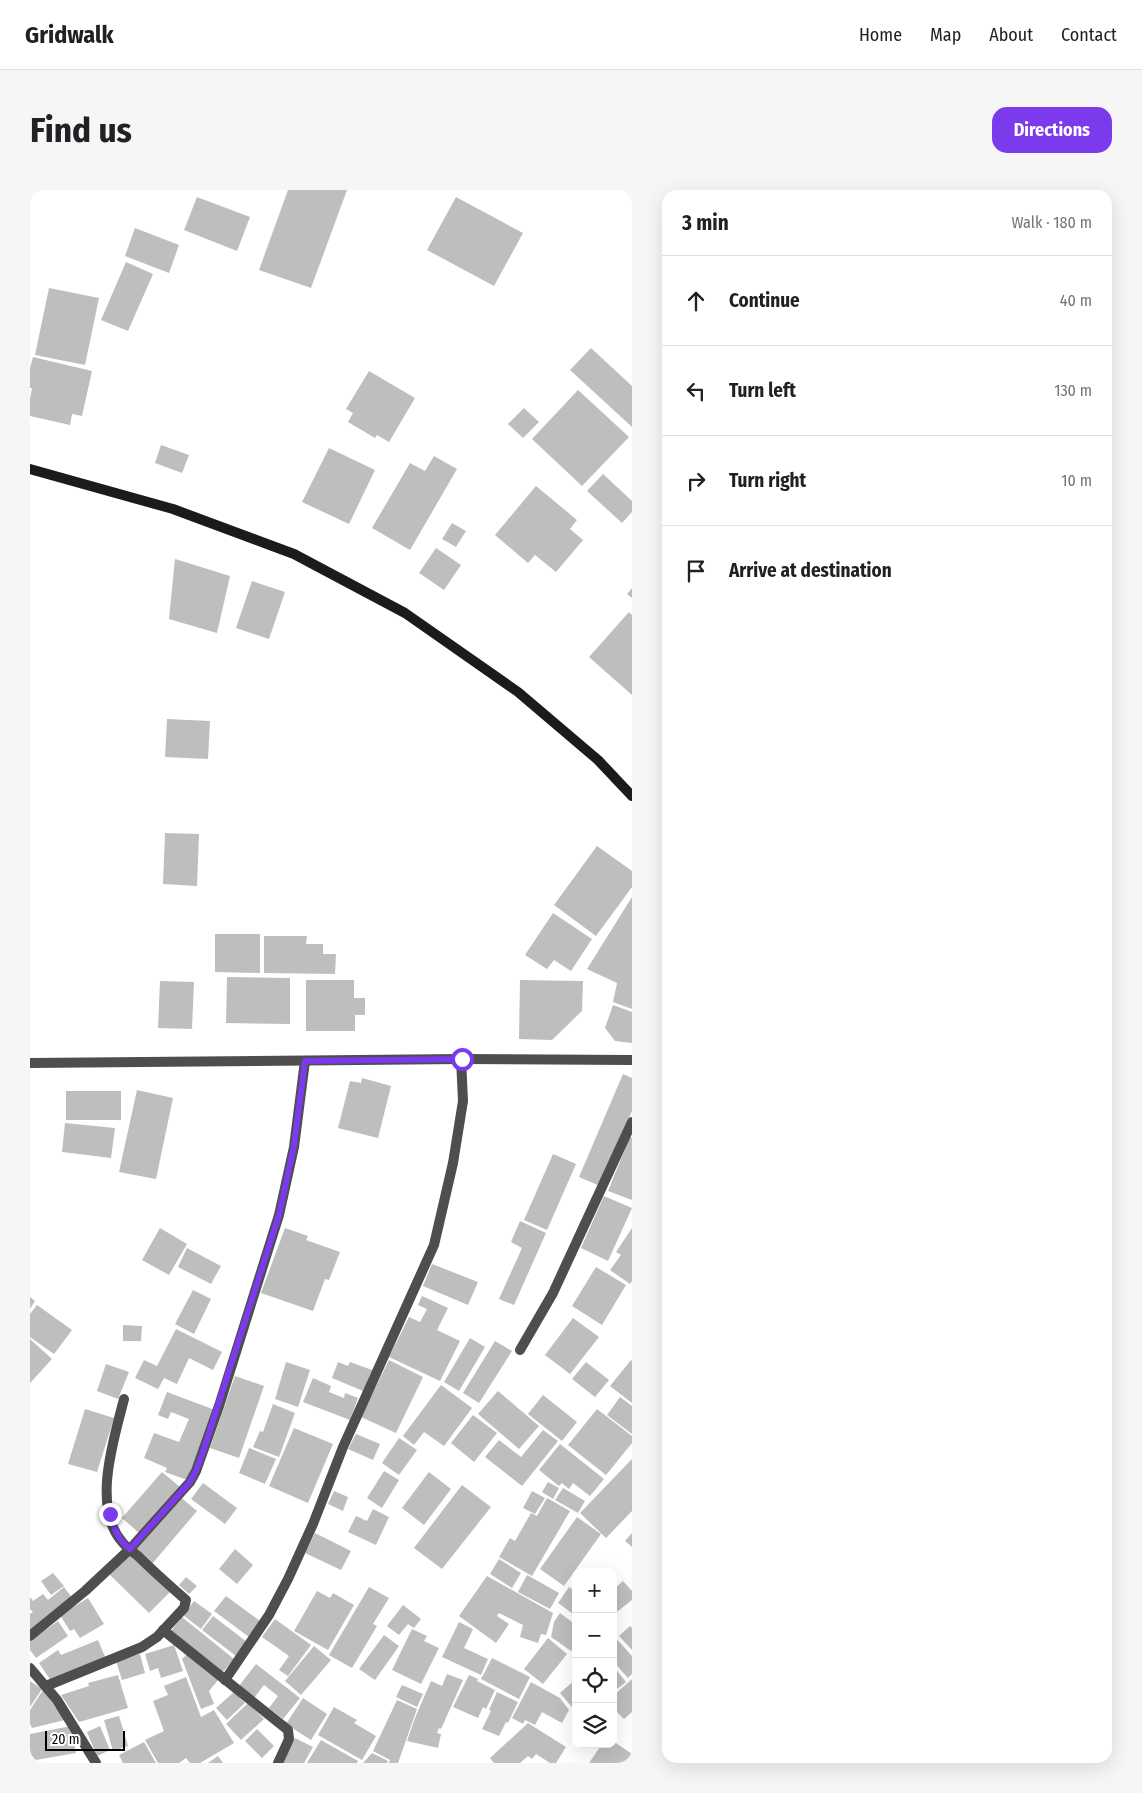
<!DOCTYPE html>
<html lang="en">
<head>
<meta charset="utf-8">
<style>
  body { margin:0; font-family:"Fira Sans Condensed",sans-serif; background:#f6f6f6; color:#202124 }
  .controls { position:absolute; right:15px; bottom:15px; display:grid; overflow:hidden; border-radius:10px; box-shadow:0 5px 20px #0002 }
  .controls button { width:45px; height:45px; display:grid; place-items:center; padding:0; border:0; border-bottom:1px solid #e0e0e0; background:#fff; color:#202124; font:25px sans-serif }
  .scale { position:absolute; left:15px; bottom:12px; width:80px; box-sizing:border-box; padding-left:5px; border:2px solid #000; border-top:0; font-size:14px; line-height:18px; white-space:nowrap; color:#000; -webkit-text-stroke:4px #fff; paint-order:stroke }
  .stop { position:absolute; width:15px; height:15px; margin:-11px; border:4px solid #7c3aed; border-radius:50%; background:#fff }
  .stop.end { background:#7c3aed; border-color:#fff; box-shadow:0 1px 5px #0008 }
  .list { margin:0; padding:0; list-style:none }
  h2 { display:flex; justify-content:space-between; align-items:center; height:65px; margin:0; padding:0 20px; font-size:21px }
  h2 small { font-size:16px; font-weight:400; color:#757577 }
  .list li { display:grid; grid-template-columns:32px 1fr auto; gap:15px; align-items:center; box-sizing:border-box; height:90px; padding:0 20px; border-top:1px solid #e0e0e0 }
  .list b { display:block; font-size:19px; white-space:nowrap }
  .list em { font-size:16px; font-style:normal; color:#757577 }
  .icon { flex:none; width:28px; height:28px; fill:none; stroke:currentColor; stroke-width:2; stroke-linecap:round; stroke-linejoin:round }
  .map { position:relative; flex:none; width:602px; height:1573px; overflow:hidden; border-radius:15px }
  header { display:flex; align-items:center; gap:30px; box-sizing:border-box; height:70px; padding:0 25px; background:#fff; border-bottom:1px solid #e0e0e0 }
  header strong { font-size:24px }
  nav { display:flex; gap:28px; margin-inline-start:auto; font-size:18px }
  .intro { display:flex; align-items:center; justify-content:space-between; box-sizing:border-box; height:120px; padding:0 30px }
  h1 { margin:0; font-size:35px }
  .button { padding:12px 22px; border-radius:15px; background:#7c3aed; color:#fff; font-size:18px; font-weight:700 }
  main { display:flex; gap:30px; padding:0 30px }
  aside { flex:1; background:#fff; border-radius:15px; box-shadow:0 5px 20px #0002 }
  .map>svg:first-child { display:block }
</style>
</head>
<body>
<header>
<strong>Gridwalk</strong>
<nav><a>Home</a><a>Map</a><a>About</a><a>Contact</a></nav>
</header>
<div class="intro"><h1>Find us</h1><a class="button">Directions</a></div>
<main>
<div class="map">
<svg width="602" height="1573" viewBox="0 0 602 1573">
  <rect width="100%" height="100%" fill="#fff"/>
  <g fill="#bebebe">
    <path d="M258 0H317L281 98 229 80Z"/>
    <path d="M167 7 220 27 207 61 154 40Z"/>
    <path d="M426 7 493 43 464 96 397 60Z"/>
    <path d="M105 38 149 55 139 83 95 66Z"/>
    <path d="M96 72 123 84 98 141 71 130Z"/>
    <path d="M19 98 69 108 55 175 5 165Z"/>
    <path d="M561 158 602 196V237L540 180Z"/>
    <path d="M3 167 62 181 52 226 42 224 40 235 0 226V209L2 198H0V178Z"/>
    <path d="M339 181 385 208 359 252 347 245 345 248 318 232 323 223 316 219Z"/>
    <path d="M548 200 599 247 552 296 502 249Z"/>
    <path d="M494 218 509 232 493 248 478 234Z"/>
    <path d="M131 255 159 265 152 283 125 273Z"/>
    <path d="M299 258 345 280 319 334 272 312Z"/>
    <path d="M404 266 427 279 380 360 342 338 380 273 395 281Z"/>
    <path d="M573 284 602 311V322L592 333 557 301Z"/>
    <path d="M506 296 547 330 540 339 553 350 526 382 505 365 498 373 465 345Z"/>
    <path d="M422 333 436 341 426 357 412 349Z"/>
    <path d="M406 358 431 375 414 400 389 383Z"/>
    <path d="M145 369 200 386 187 443 139 429Z"/>
    <path d="M222 391 255 402 239 449 206 438Z"/>
    <path d="M602 398V408L597 404Z"/>
    <path d="M599 422 602 425V505L559 467Z"/>
    <path d="M137 529 180 531 178 569 135 567Z"/>
    <path d="M135 643 169 644 167 696 133 694Z"/>
    <path d="M567 656 602 681V697L566 746 524 715Z"/>
    <path d="M602 707V819L583 812 587 793 557 779Z"/>
    <path d="M523 723 562 749 541 781 524 770 517 779 495 765Z"/>
    <path d="M185 744H230V783L185 782Z"/>
    <path d="M234 746H277L276 754H293V764H306L305 784 234 783Z"/>
    <path d="M197 787 260 788V834L196 833Z"/>
    <path d="M276 790H324V808H335V825H325V841H276Z"/>
    <path d="M490 790 553 791 552 821 522 850 489 849Z"/>
    <path d="M130 791 164 792 162 839 128 838Z"/>
    <path d="M583 815 602 822V853L585 851 575 838Z"/>
    <path d="M593 884 602 888V921L570 996 549 987Z"/>
    <path d="M332 888 361 896 348 948 308 938 320 891 331 893Z"/>
    <path d="M107 900 143 908 126 989 89 982Z"/>
    <rect x="36" y="901" width="55" height="29"/>
    <path d="M35 933 85 938 81 968 32 962Z"/>
    <path d="M600 947 602 948V1010L578 1001Z"/>
    <path d="M523 964 546 974 517 1040 494 1030Z"/>
    <path d="M574 1006 602 1018 578 1071 551 1058Z"/>
    <path d="M490 1031 516 1043 484 1115 469 1109 492 1058 481 1052Z"/>
    <path d="M130 1038 157 1054 139 1085 112 1070Z"/>
    <path d="M255 1038 278 1046 276 1050 310 1062 299 1090 295 1089 283 1121 231 1103Z"/>
    <path d="M602 1038V1091L600 1094 580 1080 591 1065 586 1062Z"/>
    <path d="M157 1058 191 1076 181 1094 148 1077Z"/>
    <path d="M402 1074 448 1092 438 1115 393 1096Z"/>
    <path d="M566 1077 596 1095 572 1135 542 1116Z"/>
    <path d="M163 1100 181 1109 164 1144 145 1134Z"/>
    <path d="M392 1106 418 1118 407 1140 430 1151 410 1191 359 1167 379 1127 390 1132 397 1119 388 1115Z"/>
    <path d="M0 1107 5 1111 0 1119Z"/>
    <path d="M7 1115 42 1140 24 1164 0 1147V1124Z"/>
    <path d="M543 1128 569 1147 540 1184 515 1165Z"/>
    <path d="M93 1135 112 1136 111 1151H93Z"/>
    <path d="M146 1139 192 1162 183 1180 159 1168 147 1194 134 1188 128 1199 105 1188 114 1170 127 1176Z"/>
    <path d="M440 1148 455 1157 429 1201 414 1192Z"/>
    <path d="M0 1149 22 1169 0 1193Z"/>
    <path d="M465 1151 482 1161 449 1213 433 1203Z"/>
    <path d="M359 1170 393 1187 366 1243 331 1227Z"/>
    <path d="M601 1170 602 1171V1213L580 1196Z"/>
    <path d="M256 1172 280 1180 268 1217 245 1209Z"/>
    <path d="M308 1172 318 1176 320 1172 342 1180 333 1201 302 1188Z"/>
    <path d="M556 1172 579 1190 565 1207 542 1189Z"/>
    <path d="M76 1174 99 1182 88 1209 67 1201Z"/>
    <path d="M205 1186 234 1196 209 1268 180 1258Z"/>
    <path d="M283 1188 301 1196 299 1202 314 1208 315 1203 328 1208 320 1230 273 1212Z"/>
    <path d="M411 1195 442 1218 414 1256 394 1242 384 1255 373 1246Z"/>
    <path d="M468 1201 509 1236 489 1259 448 1224Z"/>
    <path d="M137 1202 185 1220 157 1290 135 1282 137 1278 114 1268 124 1243 149 1252 159 1229 141 1222 138 1229 128 1225Z"/>
    <path d="M513 1205 547 1232 532 1251 498 1224Z"/>
    <path d="M590 1207 602 1216V1244L577 1225Z"/>
    <path d="M243 1214 265 1223 249 1267 223 1257 230 1241 233 1242Z"/>
    <path d="M55 1219 84 1228 67 1282 38 1274Z"/>
    <path d="M567 1219 602 1246V1253L576 1285 538 1255Z"/>
    <path d="M443 1225 467 1243 444 1272 421 1253Z"/>
    <path d="M264 1238 303 1254 278 1313 239 1296Z"/>
    <path d="M513 1240 528 1251 492 1296 455 1267 469 1250 491 1267Z"/>
    <path d="M326 1244 350 1254 343 1270 318 1259Z"/>
    <path d="M369 1248 387 1260 369 1285 352 1273Z"/>
    <path d="M530 1254 574 1289 560 1306 543 1293 539 1299 532 1293 529 1296 509 1280Z"/>
    <path d="M219 1258 246 1269 235 1294 209 1283Z"/>
    <path d="M602 1269V1321L576 1348 550 1323Z"/>
    <path d="M354 1281 369 1290 352 1318 337 1308Z"/>
    <path d="M132 1282 150 1297 109 1343 92 1328Z"/>
    <path d="M399 1282 421 1299 394 1335 372 1318Z"/>
    <path d="M518 1292 529 1298 523 1309 512 1302Z"/>
    <path d="M173 1293 207 1318 195 1334 161 1309Z"/>
    <path d="M432 1295 461 1317 412 1379 384 1358Z"/>
    <path d="M533 1298 555 1311 548 1323 525 1310Z"/>
    <path d="M304 1301 318 1307 313 1321 298 1314Z"/>
    <path d="M502 1301 515 1308 505 1324 493 1318Z"/>
    <path d="M149 1306 167 1321 122 1374 104 1360Z"/>
    <path d="M517 1308 540 1321 502 1386 469 1367 480 1348 485 1351 501 1323 507 1326Z"/>
    <path d="M343 1319 359 1327 346 1355 318 1342 326 1326 337 1331Z"/>
    <path d="M547 1327 571 1344 534 1396 510 1379Z"/>
    <path d="M285 1343 321 1361 311 1380 275 1363Z"/>
    <path d="M602 1343V1357L595 1351Z"/>
    <path d="M205 1359 223 1375 207 1394 189 1379Z"/>
    <path d="M99 1362 140 1402 119 1423 78 1383Z"/>
    <path d="M469 1369 491 1383 482 1398 460 1384Z"/>
    <path d="M23 1383 34 1396 21 1405 11 1391Z"/>
    <path d="M497 1385 529 1403 520 1419 488 1402Z"/>
    <path d="M457 1386 523 1423 516 1445 511 1444 508 1453 490 1447 493 1435 469 1423 467 1426 479 1434 466 1453 429 1426Z"/>
    <path d="M156 1387 167 1396 159 1404 149 1395Z"/>
    <path d="M593 1391 602 1401V1410L583 1425V1400Z"/>
    <path d="M34 1397 43 1409 0 1443V1424L3 1422 0 1419V1407L3 1411 13 1404 18 1410Z"/>
    <path d="M339 1397 359 1408 343 1434 347 1436 322 1478 299 1465Z"/>
    <path d="M539 1397 546 1402V1426L528 1413Z"/>
    <path d="M287 1401 300 1408 303 1403 324 1415 298 1460 264 1441Z"/>
    <path d="M196 1406 230 1431 219 1447 184 1421Z"/>
    <path d="M58 1408 74 1434 50 1448 44 1439 40 1441 30 1425Z"/>
    <path d="M164 1411 182 1424 171 1439 153 1425Z"/>
    <path d="M373 1415 391 1429 384 1438 378 1434 369 1445 357 1436Z"/>
    <path d="M530 1423 546 1435V1455L541 1461 521 1447 524 1432Z"/>
    <path d="M183 1426 217 1452 206 1466 172 1440Z"/>
    <path d="M152 1427 204 1469 192 1483 141 1441Z"/>
    <path d="M245 1429 281 1455 258 1486 249 1480 259 1466 232 1447Z"/>
    <path d="M28 1431 38 1446 6 1468 0 1460V1451Z"/>
    <path d="M429 1432 443 1439 434 1458 458 1469 451 1485 412 1467Z"/>
    <path d="M600 1436 602 1438V1460L589 1446Z"/>
    <path d="M382 1439 397 1446 394 1451 409 1458 391 1494 362 1480Z"/>
    <path d="M354 1445 369 1456 345 1490 329 1479Z"/>
    <path d="M583 1445 602 1466V1484L598 1488 583 1471Z"/>
    <path d="M518 1448 537 1464 513 1494 494 1479Z"/>
    <path d="M68 1450 76 1469 21 1491 9 1473 28 1460 31 1465Z"/>
    <path d="M144 1455 153 1481 131 1488 128 1478 120 1481 115 1464Z"/>
    <path d="M284 1456 301 1470 271 1505 255 1491Z"/>
    <path d="M158 1463 189 1489 179 1501 184 1514 171 1519 152 1469Z"/>
    <path d="M110 1464 115 1483 92 1490 86 1471Z"/>
    <path d="M462 1468 500 1487 489 1509 451 1489Z"/>
    <path d="M226 1474 270 1508 253 1529 239 1518 248 1506 234 1495 224 1508 209 1496Z"/>
    <path d="M587 1481 596 1492 583 1502V1485Z"/>
    <path d="M417 1484 433 1490 411 1539 409 1538 407 1543 411 1544 408 1558 377 1551 385 1528 401 1491 412 1496Z"/>
    <path d="M88 1485 98 1518 49 1532 31 1505 59 1496 58 1493Z"/>
    <path d="M439 1485 448 1489 447 1491 465 1500 456 1519 453 1517 448 1528 423 1517Z"/>
    <path d="M156 1487 171 1527 184 1520 204 1553 170 1573H160L156 1568 149 1573H128L115 1550 134 1541 123 1511 138 1505 134 1496Z"/>
    <path d="M546 1489V1522L530 1503Z"/>
    <path d="M602 1489V1522L594 1529 583 1518V1506Z"/>
    <path d="M0 1491 12 1499 0 1517Z"/>
    <path d="M501 1492 530 1508 539 1520 532 1533 512 1522 505 1535 495 1530 493 1534 482 1528Z"/>
    <path d="M372 1495 393 1504 387 1517 366 1507Z"/>
    <path d="M13 1500 35 1530 2 1538 0 1534V1520Z"/>
    <path d="M204 1502 215 1513 197 1530 186 1518Z"/>
    <path d="M467 1502 488 1512 478 1533 476 1532 469 1546 452 1539 461 1521 459 1520Z"/>
    <path d="M273 1508 297 1524 281 1550 256 1534Z"/>
    <path d="M367 1510 387 1519 368 1573H359L360 1570 343 1561Z"/>
    <path d="M218 1513 234 1529 211 1550 196 1534Z"/>
    <path d="M304 1517 327 1530 324 1533 346 1546 332 1570 288 1545Z"/>
    <path d="M89 1526 98 1556 83 1561 74 1530Z"/>
    <path d="M498 1533 536 1557 526 1573H520L506 1564 502 1569 498 1566 490 1573H464L460 1568Z"/>
    <path d="M41 1536 46 1563 0 1571V1544Z"/>
    <path d="M70 1536 80 1560 67 1566 57 1542Z"/>
    <path d="M227 1539 244 1556 232 1568 215 1551Z"/>
    <path d="M265 1548 283 1557 274 1573H251Z"/>
    <path d="M291 1550 328 1571 327 1573H277Z"/>
    <path d="M583 1551 602 1564V1573H559L572 1554H583Z"/>
    <path d="M114 1552 126 1573H93L89 1565Z"/>
    <path d="M342 1563 358 1571 357 1573H333Z"/>
    <path d="M188 1566 193 1573H178Z"/>
  </g>
  <g fill="none" stroke-linecap="round" stroke-linejoin="round">
    <g stroke="#4e4e4e" stroke-width="10">
      <path d="M490 1160 523 1103 602 932"/>
      <path d="M133 1440 258 1540 259 1549 248 1573"/>
      <path d="M0 1446 55 1401 100 1359 160 1292 166 1281 189 1216 249 1025 264 957 275 871"/>
      <path d="M0 1478 27 1510 66 1573"/>
      <path d="M195 1490 239 1425 258 1389 283 1334 313 1257 404 1055 423 973 433 911 431 869"/>
      <path d="M16 1496 112 1457 127 1447 154 1418 156 1410C140 1396 123 1381 108 1366 103 1362 97 1358 93 1353 61 1318 84 1249 94 1209"/>
    </g>
    <path stroke="#4e4e4e" stroke-width="10" d="M0 873 431 869 602 870"/>
    <path stroke="#1b1b1b" stroke-width="10" d="M0 279 143 319 264 364 375 423 488 502 568 570 602 606"/>
  </g>
  <g fill="none" stroke-linecap="round" stroke-linejoin="round">
    <path stroke="#7c3aed" stroke-width="6" d="M80 1324C84 1338 88 1350 100 1359L160 1292 166 1281 174 1259 249 1025 264 956 275 871 432 869"/>
  </g>
</svg>
<div class="controls">
<button>+</button>
<button>−</button>
<button><svg class="icon" aria-label="locate" viewBox="0 0 24 24"><circle cx="12" cy="12" r="6"/><path d="M12 2v4M12 18v4M2 12h4M18 12h4"/></svg></button>
<button><svg class="icon" aria-label="layers" viewBox="0 0 24 24"><path d="M12 4l9 5-9 5-9-5zM3 14l9 5 9-5"/></svg></button>
</div>
<div class="scale">20 m</div>
<div class="stop" style="left:432px;top:869px"></div>
<div class="stop end" style="left:80px;top:1324px"></div>
</div>
<aside>
<h2>3 min<small>Walk · 180 m</small></h2>
<ul class="list">
<li><svg class="icon" aria-label="ahead" viewBox="0 0 24 24"><path d="M12 20V5M6 11l6-6 6 6"/></svg><div><b>Continue</b></div><em>40 m</em></li>
<li><svg class="icon" aria-label="left" viewBox="0 0 24 24"><path d="M17 20v-9H6M10 6l-5 5 5 5"/></svg><div><b>Turn left</b></div><em>130 m</em></li>
<li><svg class="icon" aria-label="right" viewBox="0 0 24 24"><path d="M7 20v-9h11M14 6l5 5-5 5"/></svg><div><b>Turn right</b></div><em>10 m</em></li>
<li><svg class="icon" aria-label="arrive" viewBox="0 0 24 24"><path d="M6 21V4h12l-3 4 3 4H6"/></svg><div><b>Arrive at destination</b></div></li>
</ul>
</aside>
</main>
</body>
</html>
